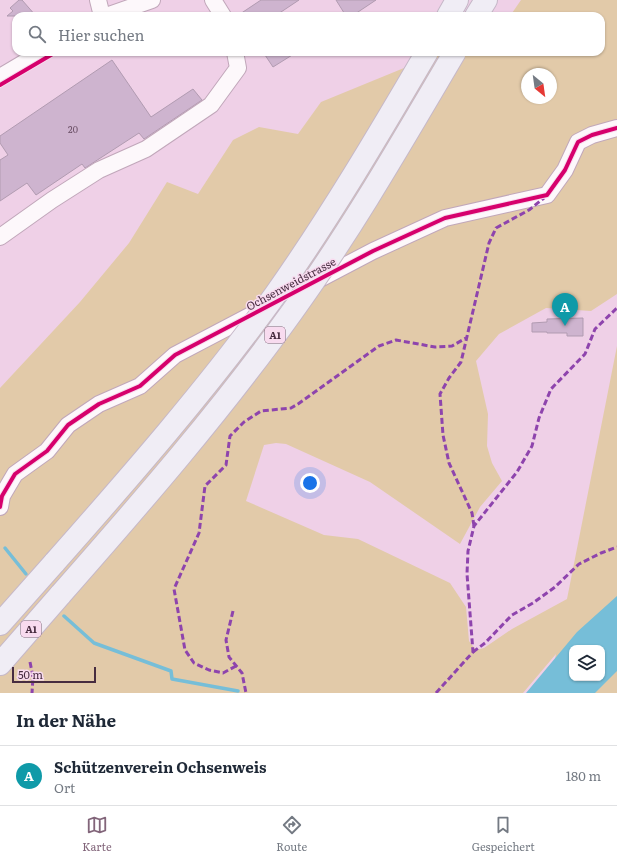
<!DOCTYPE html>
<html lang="de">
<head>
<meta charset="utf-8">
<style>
  body { margin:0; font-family:Literata,serif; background:#f2f2f3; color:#1f2937 }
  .controls { position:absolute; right:12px; bottom:12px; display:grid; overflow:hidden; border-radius:8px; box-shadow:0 1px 3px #0004 }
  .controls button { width:36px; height:36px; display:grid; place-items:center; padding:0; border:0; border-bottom:1px solid #e0e1e3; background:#fff; color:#1f2937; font:20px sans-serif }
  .compass { position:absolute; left:521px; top:68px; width:36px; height:36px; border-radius:50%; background:#fff; box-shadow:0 1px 3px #0004; rotate:151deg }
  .scale { position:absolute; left:12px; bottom:10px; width:84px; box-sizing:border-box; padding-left:4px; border:2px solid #472c40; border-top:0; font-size:11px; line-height:14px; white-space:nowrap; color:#472c40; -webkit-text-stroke:3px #f8dbef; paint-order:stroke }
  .you { position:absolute; left:310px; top:483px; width:14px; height:14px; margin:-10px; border:3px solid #fff; border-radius:50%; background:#1a73e8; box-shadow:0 0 0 6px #1a73e833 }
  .badge { display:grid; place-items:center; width:26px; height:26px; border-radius:50%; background:#82657a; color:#fff; font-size:13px; font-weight:700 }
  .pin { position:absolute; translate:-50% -33px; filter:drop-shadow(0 1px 2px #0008) }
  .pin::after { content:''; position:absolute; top:21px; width:14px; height:12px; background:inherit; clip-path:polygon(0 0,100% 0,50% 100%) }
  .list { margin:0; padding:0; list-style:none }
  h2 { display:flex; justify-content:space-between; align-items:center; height:52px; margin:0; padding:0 16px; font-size:17px }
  h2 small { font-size:13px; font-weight:400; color:#747a83 }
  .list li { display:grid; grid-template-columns:26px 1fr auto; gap:12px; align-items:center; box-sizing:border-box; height:60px; padding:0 16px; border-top:1px solid #e0e1e3 }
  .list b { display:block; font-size:15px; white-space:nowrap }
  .list p { margin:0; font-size:13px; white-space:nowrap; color:#747a83 }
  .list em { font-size:13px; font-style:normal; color:#747a83 }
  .icon { flex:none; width:22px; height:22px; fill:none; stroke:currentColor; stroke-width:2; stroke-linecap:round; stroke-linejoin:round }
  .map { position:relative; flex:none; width:617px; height:693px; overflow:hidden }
  .search { position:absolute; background:#fff; box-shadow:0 1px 3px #0004; left:12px; right:12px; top:12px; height:44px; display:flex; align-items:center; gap:10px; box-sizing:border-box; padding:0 14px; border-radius:12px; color:#747a83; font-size:15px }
  .sheet { height:112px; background:#fff }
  nav { display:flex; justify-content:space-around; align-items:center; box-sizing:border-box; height:56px; border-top:1px solid #e0e1e3; background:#fff; font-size:11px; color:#747a83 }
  nav a { display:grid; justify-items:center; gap:2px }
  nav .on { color:#82657a }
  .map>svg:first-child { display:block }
</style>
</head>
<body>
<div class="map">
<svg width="617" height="693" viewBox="0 0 617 693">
  <rect width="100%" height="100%" fill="#efd0e7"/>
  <path fill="#e2caa9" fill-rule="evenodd" d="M521 0H617V294L591 311 546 308 499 334 476 361 488 414 487 446 492 463 502 481 480 507 460 544 370 482 286 444 276 443 264 445 246 501 324 535 358 539 450 583 466 607 469 641 476 650 484 648 512 629 567 599 617 346V693H548L556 654 523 693H0V388L80 302 129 243 167 182 198 194 233 140 259 127 298 134 321 102 443 52H601V16H510ZM527 74H551V98H527ZM572 648H602V678H572Z"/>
  <path fill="#76bed8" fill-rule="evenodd" d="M617 596V671L595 693H526L577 632ZM572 648H602V678H572Z"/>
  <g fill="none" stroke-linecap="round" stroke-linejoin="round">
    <g stroke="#76bed8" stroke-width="3.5">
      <path d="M5 548 26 574"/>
      <path d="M64 616 94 643 171 671 172 679 238 691"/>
    </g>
  </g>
  <g fill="#ceb4cf" stroke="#b19bb1">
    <path d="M19 0H22L36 16H7L13 11 10 8Z"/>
    <path d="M261 0H299L275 16H237Z"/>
    <path d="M336 0H376L352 16H346Z"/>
    <path d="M263 52H297L273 67Z"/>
    <path d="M112 60 151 117 193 89 202 100 144 139 139 133 85 168 82 164 36 195 27 183 0 201V160L8 155 0 143V136Z"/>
    <path d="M583 318V336H567V333H547V332H532V323L547 322V319Z"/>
  </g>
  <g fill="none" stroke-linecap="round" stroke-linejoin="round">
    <g stroke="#c1a7ba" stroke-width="18">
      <g id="minor">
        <path d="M98 0 102 16"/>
        <path d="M213 0 223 16"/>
        <path d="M106 16 152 0"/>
        <path d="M0 77 42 52"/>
        <path d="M0 237 52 200 99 170 146 149 211 105 238 68 235 52"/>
        <path d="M0 507 2 496 15 474 47 451 68 425 99 404 140 386 175 355 373 251 445 218 547 195 565 170 578 142 592 135 617 128"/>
      </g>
    </g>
    <g stroke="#c6b8c8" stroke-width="24">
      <g id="highway">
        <path d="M448 16 457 0"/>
        <path d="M476 16 486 0"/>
        <path d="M0 624 55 562"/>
        <path d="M0 664 61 594"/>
      </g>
    </g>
    <use href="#minor" stroke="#fdf8fb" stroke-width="16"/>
    <use href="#highway" stroke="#f0edf5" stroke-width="22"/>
    <g stroke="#c6b8c8" stroke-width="24" stroke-linecap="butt">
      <g id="highway-bridge">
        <path d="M55 562C131 476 207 389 275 295 330 217 379 134 427 52"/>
        <path d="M61 594C142 502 221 411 292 312 352 229 403 140 455 52"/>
      </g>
    </g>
    <use href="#highway-bridge" stroke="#f0edf5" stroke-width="22"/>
    <g stroke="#8e44ad" stroke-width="3" stroke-dasharray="6 3" stroke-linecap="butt">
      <path d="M474 526 472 513 449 463 443 435 440 394 449 378 461 362 489 243 496 228 529 210 544 198"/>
      <path d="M233 611 226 640 229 657 242 673 246 693"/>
      <path d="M473 652 485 643 512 615 533 603 555 587 579 564 601 553 617 547"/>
      <path d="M30 662 33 677 32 693"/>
      <path d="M236 666 223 673 209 670 194 663 185 650 174 589 199 533 205 486 226 465 230 436 244 422 261 411 291 408 298 404 379 346 396 340 435 347 452 346 466 338"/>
      <path d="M436 693 473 652 467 574 468 551 474 526 517 472 532 446 539 418 551 389 585 354 595 329 617 308"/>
    </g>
    <g stroke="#f8dbef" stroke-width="6">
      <g id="cycleway">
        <path d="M0 85 56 52"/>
        <path d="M0 507 2 496 15 474 47 451 68 425 99 404 140 386 175 355 373 251 445 218 547 195 565 170 578 142 592 135 617 128"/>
      </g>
    </g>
    <use href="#cycleway" stroke="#d6006c" stroke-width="4"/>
  </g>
  <g text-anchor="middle" stroke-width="3" stroke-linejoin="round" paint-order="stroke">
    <g font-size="9" fill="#694e64">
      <text x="73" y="133">20</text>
    </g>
    <g fill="#f8dbef" stroke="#7c6074" stroke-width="1">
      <rect x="265" y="327" width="20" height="16" rx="3"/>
      <rect x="21" y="621" width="20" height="16" rx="3"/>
    </g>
    <g font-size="10" font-weight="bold" fill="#472c40">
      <text x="275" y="339">A1</text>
      <text x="31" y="633">A1</text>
    </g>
    <g font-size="11" fill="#472c40" stroke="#f8dbef">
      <text transform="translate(291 284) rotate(-28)" y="4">Ochsenweidstrasse</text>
    </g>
  </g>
</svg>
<div class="controls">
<button><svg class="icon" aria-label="layers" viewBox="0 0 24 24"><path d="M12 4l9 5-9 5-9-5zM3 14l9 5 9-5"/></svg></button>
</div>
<svg class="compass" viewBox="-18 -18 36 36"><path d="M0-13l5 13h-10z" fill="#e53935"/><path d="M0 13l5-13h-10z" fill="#747a83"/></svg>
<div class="scale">50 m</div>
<div class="you"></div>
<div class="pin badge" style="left:565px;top:326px;background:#0f9aa8">A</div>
<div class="search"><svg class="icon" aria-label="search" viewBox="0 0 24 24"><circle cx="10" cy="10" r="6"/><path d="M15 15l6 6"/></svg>Hier suchen</div>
</div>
<section class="sheet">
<h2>In der Nähe<small></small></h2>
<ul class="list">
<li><span class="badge" style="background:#0f9aa8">A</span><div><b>Schützenverein Ochsenweis</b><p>Ort</p></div><em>180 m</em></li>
</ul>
</section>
<nav>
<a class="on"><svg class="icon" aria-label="map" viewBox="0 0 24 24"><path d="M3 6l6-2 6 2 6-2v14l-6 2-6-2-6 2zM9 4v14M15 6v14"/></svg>Karte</a>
<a><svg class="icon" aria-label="directions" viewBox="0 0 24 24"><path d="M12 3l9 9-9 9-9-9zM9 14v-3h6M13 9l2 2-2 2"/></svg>Route</a>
<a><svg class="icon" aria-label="saved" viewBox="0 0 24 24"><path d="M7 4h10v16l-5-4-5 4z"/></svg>Gespeichert</a>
</nav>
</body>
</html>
